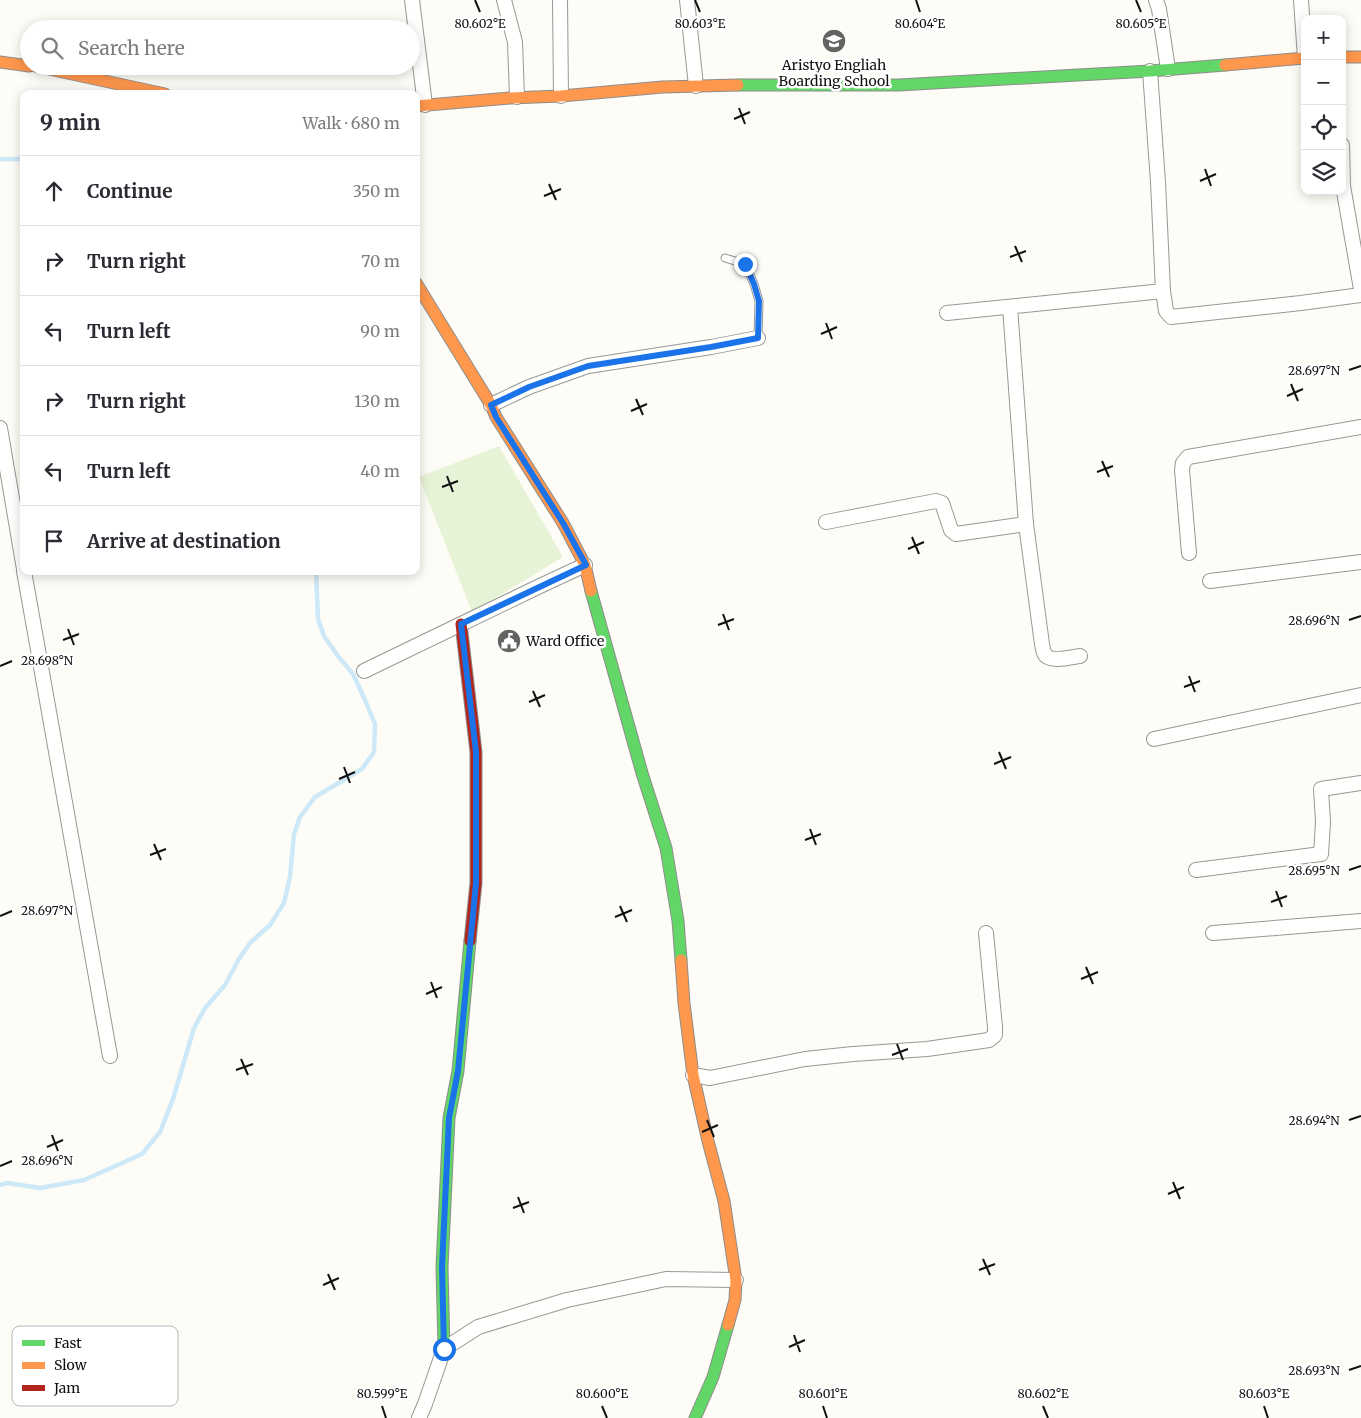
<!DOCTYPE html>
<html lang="en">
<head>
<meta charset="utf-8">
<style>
  body { margin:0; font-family:Merriweather,serif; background:#f7f7f7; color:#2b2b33 }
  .controls { position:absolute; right:15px; top:15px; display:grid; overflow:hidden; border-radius:10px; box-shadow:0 2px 12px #0003 }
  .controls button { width:45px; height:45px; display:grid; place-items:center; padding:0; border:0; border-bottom:1px solid #e1e1e2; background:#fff; color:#2b2b33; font:25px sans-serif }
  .stop { position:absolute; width:15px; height:15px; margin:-11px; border:4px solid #1a73e8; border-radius:50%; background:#fff }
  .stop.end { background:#1a73e8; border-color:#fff; box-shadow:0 1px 5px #0008 }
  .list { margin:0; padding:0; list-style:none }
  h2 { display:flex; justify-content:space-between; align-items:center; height:65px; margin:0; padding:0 20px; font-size:21px }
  h2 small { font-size:16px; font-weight:400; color:#7c7c81 }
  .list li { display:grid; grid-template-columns:32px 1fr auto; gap:15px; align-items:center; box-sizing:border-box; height:70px; padding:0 20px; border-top:1px solid #e1e1e2 }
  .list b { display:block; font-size:19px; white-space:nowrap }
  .list em { font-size:16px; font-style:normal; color:#7c7c81 }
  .icon { flex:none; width:28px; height:28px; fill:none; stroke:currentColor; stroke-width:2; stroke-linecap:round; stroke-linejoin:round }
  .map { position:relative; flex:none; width:1361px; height:1418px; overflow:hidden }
  .search { position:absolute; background:#fff; box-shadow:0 2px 12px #0003; left:20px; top:20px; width:400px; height:55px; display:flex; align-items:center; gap:12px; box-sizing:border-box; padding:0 18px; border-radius:28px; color:#7c7c81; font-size:19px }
  .panel { position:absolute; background:#fff; box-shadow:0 2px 12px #0003; left:20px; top:90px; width:400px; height:485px; border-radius:10px }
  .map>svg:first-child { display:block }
</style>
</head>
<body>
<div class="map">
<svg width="1361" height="1418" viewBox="0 0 1361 1418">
  <rect width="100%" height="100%" fill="#fdfcf7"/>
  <path fill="#e7f3d7" d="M499 446 563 557 472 612 419 477Z"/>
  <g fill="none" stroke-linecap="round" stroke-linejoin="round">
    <g stroke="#cde8f7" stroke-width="4.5">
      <path d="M0 159H24"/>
      <path d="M0 1185 7 1183 40 1188 84 1180 142 1154 160 1132 173 1099 194 1028 205 1008 225 985 239 959 250 943 270 925 284 903 290 877 294 834 300 817 315 797 362 769 374 752 375 724 365 700 353 674 338 656 324 636 318 619 316 571"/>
    </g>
    <g stroke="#979795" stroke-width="9">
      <path id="lane" d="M725 258 745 264 754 284 759 301 758 338"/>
    </g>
    <g stroke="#979795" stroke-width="16">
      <g id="street">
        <path d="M412 0 425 105"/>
        <path d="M504 0 515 42 517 97"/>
        <path d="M560 0 561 96"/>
        <path d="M687 0 696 86"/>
        <path d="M1156 0 1159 9 1168 69"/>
        <path d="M1301 0 1305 58"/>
        <path d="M1342 145 1343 186 1361 289"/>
        <path d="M1163 291 1166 311 1171 317 1301 303 1361 295"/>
        <path d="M1010 307 1026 524 1042 644C1043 648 1043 653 1046 656 1053 662 1071 657 1080 656"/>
        <path d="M947 313 1163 291 1158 182 1150 71"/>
        <path d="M491 405 529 387 588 366 711 347 758 338"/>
        <path d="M0 428 24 569"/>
        <path d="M826 522 936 501 942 503 951 530 956 534 1026 524"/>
        <path d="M1189 553 1182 470 1183 463 1188 457 1361 427"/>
        <path d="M24 571 110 1056"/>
        <path d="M1210 581 1361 562"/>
        <path d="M364 671 540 586 585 565"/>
        <path d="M1154 739 1361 695"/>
        <path d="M1196 870 1321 854 1323 822 1321 789 1361 783"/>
        <path d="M1213 933 1361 921"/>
        <path d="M693 1075 710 1078 805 1059 853 1054 927 1049 989 1040 995 1035V1027L986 933"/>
        <path d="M419 1418 425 1404 444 1349 478 1327 567 1300 666 1279 736 1280"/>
      </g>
    </g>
    <g stroke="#8e8d8b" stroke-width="13">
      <g id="fast">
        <path d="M738 85H899L1150 71 1225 65"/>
        <path d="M591 591 642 773 666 848 678 921 681 960"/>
        <path d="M444 1349 442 1267 449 1118 458 1071 470 941"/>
        <path d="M695 1418 713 1377 728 1325"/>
      </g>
    </g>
    <g stroke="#8e8d8b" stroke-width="13">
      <g id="slow">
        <path d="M1342 57H1361"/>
        <path d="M0 62 29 66"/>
        <path d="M1225 65 1305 58"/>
        <path d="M35 66 165 94"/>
        <path d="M416 106 510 98 561 96 663 87 738 85"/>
        <path d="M416 283 491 405 496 417 563 523 585 565 591 591"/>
        <path d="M681 960 684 1003 693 1075 708 1141 724 1201 736 1280 735 1300 728 1325"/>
      </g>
    </g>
    <g stroke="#8e8d8b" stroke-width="13">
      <path id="jam" d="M461 624 476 752V883L470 941"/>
    </g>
    <use href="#lane" stroke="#fffffe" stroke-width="7"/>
    <use href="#street" stroke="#fffffe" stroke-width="14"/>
    <use href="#fast" stroke="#63d668" stroke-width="11"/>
    <use href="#slow" stroke="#ff974d" stroke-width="11"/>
    <use href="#jam" stroke="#b3261e" stroke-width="11"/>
  </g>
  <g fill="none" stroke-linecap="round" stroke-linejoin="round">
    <path stroke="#1a73e8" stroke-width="6" d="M444 1349 442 1267 449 1118 458 1071 476 883V752L461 624 586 565 563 523 496 417 491 405 529 387 588 366 711 347 758 338 759 301 754 284 745 264"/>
  </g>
  <path fill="none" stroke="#111" stroke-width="2" d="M475 0 480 12M695 0 700 12M916 0 920 12M1136 0 1141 12M739 108 745 124M734 119 750 112M1205 169 1211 186M1200 181 1216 174M549 184 556 200M544 196 561 189M1015 246 1022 262M1010 257 1026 251M826 323 832 339M821 334 837 327M1349 370 1361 366M1291 384 1298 401M1287 396 1303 389M636 399 643 415M631 411 647 404M1102 461 1109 477M1097 472 1113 466M447 476 453 492M442 487 458 481M912 537 919 554M908 549 924 542M723 614 729 630M1349 620 1361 616M718 625 734 619M68 629 74 645M63 640 79 634M0 666 12 661M1189 676 1195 692M1184 687 1200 681M533 691 540 707M529 702 545 695M999 752 1006 769M994 764 1011 757M344 767 350 783M339 779 355 772M810 829 816 845M805 840 821 834M154 844 161 860M150 855 166 849M1349 870 1361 866M1276 891 1282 907M1271 902 1287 896M620 906 627 922M0 916 12 911M615 917 632 910M1086 967 1093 984M1081 979 1098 972M431 982 437 998M426 994 442 987M897 1044 903 1060M892 1055 908 1049M241 1059 248 1075M236 1070 253 1064M707 1120 714 1137M1349 1120 1361 1116M702 1132 718 1125M52 1135 58 1151M47 1147 63 1140M0 1166 12 1161M1173 1182 1180 1199M1168 1194 1184 1187M518 1197 524 1213M513 1208 529 1202M983 1259 990 1275M979 1270 995 1264M328 1274 335 1290M323 1285 339 1278M794 1335 800 1352M789 1347 805 1340M1349 1370 1361 1366M382 1406 386 1418M602 1406 607 1418M823 1406 827 1418M1043 1406 1048 1418M1264 1406 1268 1418"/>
  <defs>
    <g id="school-disc" transform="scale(1.25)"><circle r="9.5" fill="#646362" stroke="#fff"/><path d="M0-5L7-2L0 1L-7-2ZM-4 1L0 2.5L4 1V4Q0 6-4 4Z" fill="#fff"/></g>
    <g id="civic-disc" transform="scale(1.25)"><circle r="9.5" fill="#646362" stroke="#fff"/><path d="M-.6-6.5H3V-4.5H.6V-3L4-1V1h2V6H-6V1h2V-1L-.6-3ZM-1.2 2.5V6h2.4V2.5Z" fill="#fff"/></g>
  </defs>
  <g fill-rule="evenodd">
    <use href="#school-disc" x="834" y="41"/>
    <use href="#civic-disc" x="509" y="641"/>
  </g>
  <g text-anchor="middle" stroke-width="5" stroke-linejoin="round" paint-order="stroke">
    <g font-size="14" fill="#111" stroke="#fff">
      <text x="834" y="70">Aristyo Engliah<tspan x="834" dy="16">Boarding School</tspan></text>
      <text x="526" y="646" text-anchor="start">Ward Office</text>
    </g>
  </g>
  <rect x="12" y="1326" width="166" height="80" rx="8" fill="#fff" stroke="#b8b8b8" stroke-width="1"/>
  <rect x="22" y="1340" width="23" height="6" fill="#63d668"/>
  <rect x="22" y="1362" width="23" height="7" fill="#ff974d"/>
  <rect x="22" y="1385" width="23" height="6" fill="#b3261e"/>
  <g font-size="14" fill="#111">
    <text x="54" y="1348">Fast</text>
    <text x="54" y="1370">Slow</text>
    <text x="54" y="1393">Jam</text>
  </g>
  <g font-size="12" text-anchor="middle" fill="#111" stroke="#fff" stroke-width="5" stroke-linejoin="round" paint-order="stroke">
    <text x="480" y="28">80.602°E</text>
    <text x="700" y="28">80.603°E</text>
    <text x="920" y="28">80.604°E</text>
    <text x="1141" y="28">80.605°E</text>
    <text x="1314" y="375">28.697°N</text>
    <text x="1314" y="625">28.696°N</text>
    <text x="47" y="665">28.698°N</text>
    <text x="1314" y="875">28.695°N</text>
    <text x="47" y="915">28.697°N</text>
    <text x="1314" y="1125">28.694°N</text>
    <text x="47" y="1165">28.696°N</text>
    <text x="1314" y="1375">28.693°N</text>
    <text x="382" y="1398">80.599°E</text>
    <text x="602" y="1398">80.600°E</text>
    <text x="823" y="1398">80.601°E</text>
    <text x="1043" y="1398">80.602°E</text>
    <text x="1264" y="1398">80.603°E</text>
  </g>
</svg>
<div class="controls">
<button>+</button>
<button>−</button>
<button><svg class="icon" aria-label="locate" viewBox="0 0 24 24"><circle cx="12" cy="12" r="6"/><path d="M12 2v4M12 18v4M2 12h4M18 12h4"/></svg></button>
<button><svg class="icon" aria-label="layers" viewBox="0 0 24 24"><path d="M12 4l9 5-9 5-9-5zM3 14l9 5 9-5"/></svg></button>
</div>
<div class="stop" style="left:444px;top:1349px"></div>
<div class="stop end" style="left:745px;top:264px"></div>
<div class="search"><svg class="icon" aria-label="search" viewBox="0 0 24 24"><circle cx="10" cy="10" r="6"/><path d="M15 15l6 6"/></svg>Search here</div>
<section class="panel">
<h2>9 min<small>Walk · 680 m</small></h2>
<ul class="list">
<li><svg class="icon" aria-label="ahead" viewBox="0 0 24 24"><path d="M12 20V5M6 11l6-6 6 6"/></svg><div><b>Continue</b></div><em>350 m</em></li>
<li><svg class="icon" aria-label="right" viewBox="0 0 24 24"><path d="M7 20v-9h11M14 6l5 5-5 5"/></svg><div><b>Turn right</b></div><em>70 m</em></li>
<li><svg class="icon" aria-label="left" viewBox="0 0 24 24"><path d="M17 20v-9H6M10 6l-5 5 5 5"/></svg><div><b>Turn left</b></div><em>90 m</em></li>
<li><svg class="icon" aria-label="right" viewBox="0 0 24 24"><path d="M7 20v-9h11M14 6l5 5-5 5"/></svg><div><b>Turn right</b></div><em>130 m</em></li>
<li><svg class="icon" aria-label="left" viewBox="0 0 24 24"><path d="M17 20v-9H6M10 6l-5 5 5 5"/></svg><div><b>Turn left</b></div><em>40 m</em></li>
<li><svg class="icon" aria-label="arrive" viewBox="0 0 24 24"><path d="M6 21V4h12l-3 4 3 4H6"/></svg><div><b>Arrive at destination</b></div></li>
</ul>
</section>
</div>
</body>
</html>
